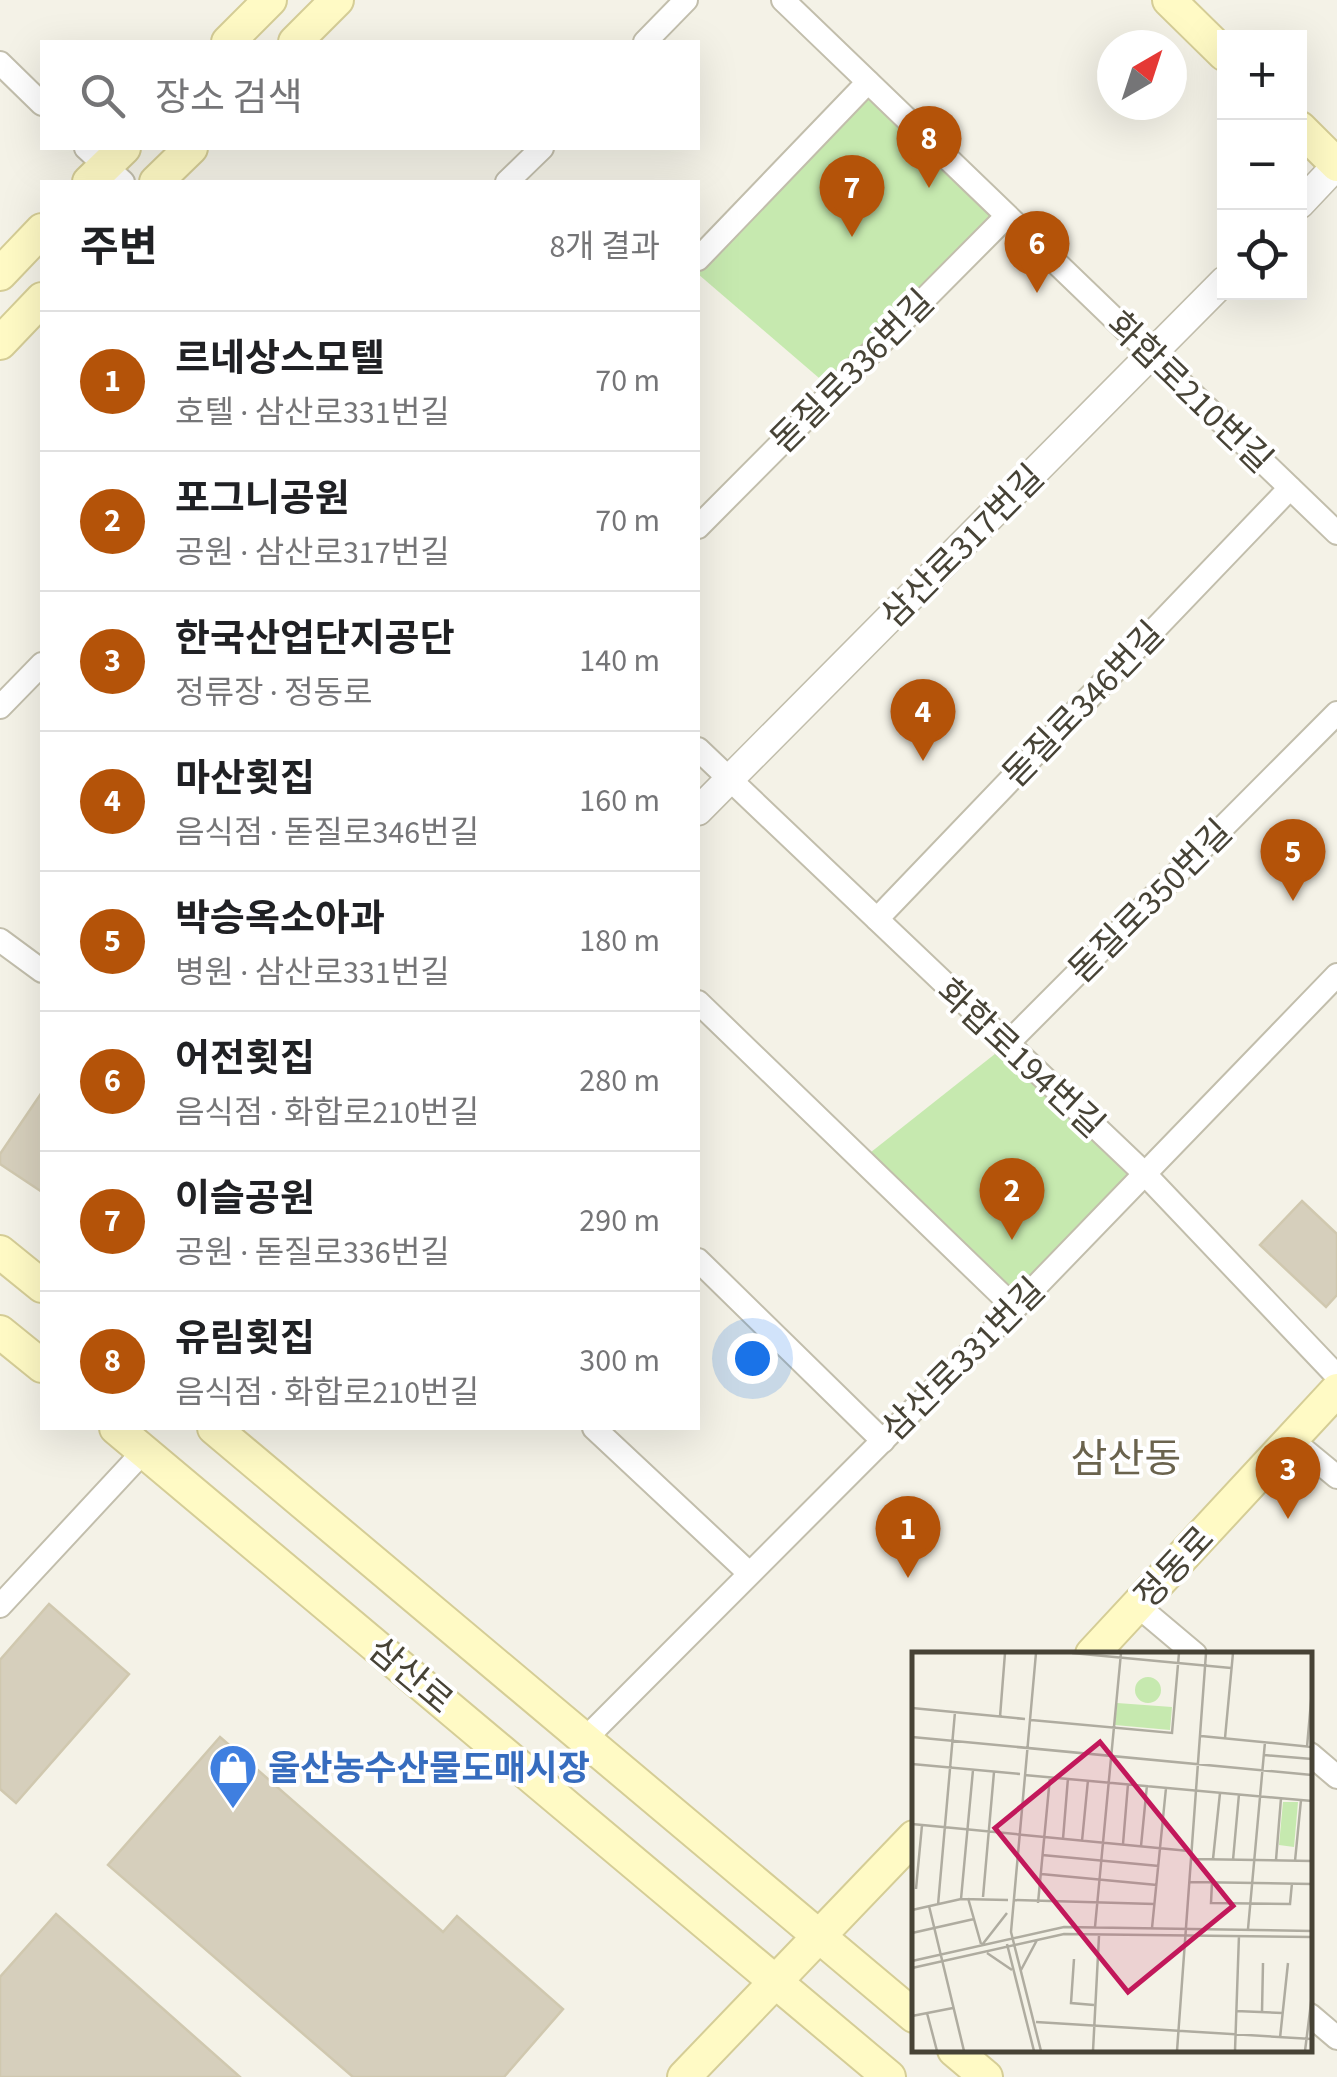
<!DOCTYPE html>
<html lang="ko">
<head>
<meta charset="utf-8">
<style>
  body { margin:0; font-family:"Source Sans 3","Noto Sans KR",sans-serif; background:#f6f6f6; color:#202124 }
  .controls { position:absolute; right:30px; top:30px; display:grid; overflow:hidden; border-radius:0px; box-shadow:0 10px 40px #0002 }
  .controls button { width:90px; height:90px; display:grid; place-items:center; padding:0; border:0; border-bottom:2px solid #e0e0e0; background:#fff; color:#202124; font:50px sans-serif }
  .compass { position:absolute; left:1097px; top:30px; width:90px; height:90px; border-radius:50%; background:#fff; box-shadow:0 10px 40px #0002; rotate:39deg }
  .you { position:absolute; left:752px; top:1358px; width:35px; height:35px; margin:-25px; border:8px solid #fff; border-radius:50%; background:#1a73e8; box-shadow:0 0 0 15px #1a73e833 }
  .badge { display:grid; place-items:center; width:65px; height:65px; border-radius:50%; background:#b45309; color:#fff; font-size:32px; font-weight:700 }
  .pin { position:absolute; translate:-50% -82px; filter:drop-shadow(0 2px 5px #0008) }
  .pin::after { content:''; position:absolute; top:52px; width:35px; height:30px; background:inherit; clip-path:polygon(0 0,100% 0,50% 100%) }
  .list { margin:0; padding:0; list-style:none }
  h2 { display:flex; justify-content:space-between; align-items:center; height:130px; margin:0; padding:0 40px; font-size:42px }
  h2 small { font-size:32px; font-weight:400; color:#757577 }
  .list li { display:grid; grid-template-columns:65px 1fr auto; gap:30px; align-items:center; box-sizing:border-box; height:140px; padding:0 40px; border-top:2px solid #e0e0e0 }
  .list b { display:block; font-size:38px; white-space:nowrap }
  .list p { margin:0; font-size:32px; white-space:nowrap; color:#757577 }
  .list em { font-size:32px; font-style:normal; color:#757577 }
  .icon { flex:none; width:55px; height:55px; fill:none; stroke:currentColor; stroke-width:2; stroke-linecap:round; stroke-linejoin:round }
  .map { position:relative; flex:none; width:1337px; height:2077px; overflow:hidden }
  .search { position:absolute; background:#fff; box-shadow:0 10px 40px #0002; left:40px; top:40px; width:660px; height:110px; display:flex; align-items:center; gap:25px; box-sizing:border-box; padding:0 35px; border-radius:0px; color:#757577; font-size:38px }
  .panel { position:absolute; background:#fff; box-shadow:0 10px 40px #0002; left:40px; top:180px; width:660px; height:1250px; border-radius:0px }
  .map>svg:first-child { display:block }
</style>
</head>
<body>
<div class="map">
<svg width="1337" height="2077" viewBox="0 0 1337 2077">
  <rect width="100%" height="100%" fill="#f4f2e7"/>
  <g fill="#c6e9af">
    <path d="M868 82 1007 216 833 390 698 274V259Z"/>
    <path d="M1005 1046 1143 1172 1015 1308 861 1160Z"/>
  </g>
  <g fill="#d6cfbc" stroke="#d0c8af" stroke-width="2.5">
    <path d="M42 1092V1192L0 1164V1154Z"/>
    <path d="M1302 1201 1337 1234V1295L1326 1307 1260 1245Z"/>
    <path d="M49 1604 129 1674 16 1803 0 1789V1660Z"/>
    <path d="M220 1737 443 1932 457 1916 563 2009 504 2077H353L108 1865Z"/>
    <path d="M56 1914 240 2077H0V1977Z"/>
  </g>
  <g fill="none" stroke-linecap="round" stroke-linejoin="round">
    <g stroke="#c2beac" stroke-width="26">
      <g id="minor">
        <path d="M783 0 1337 533"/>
        <path d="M645 42 686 0"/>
        <path d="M0 63 42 104"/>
        <path d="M86 148 123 182"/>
        <path d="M507 182 542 148"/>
        <path d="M698 259 868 82"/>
        <path d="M698 527 1007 216"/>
        <path d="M0 707 42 664"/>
        <path d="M698 749 1143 1172 1337 1376"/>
        <path d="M877 919 1290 488"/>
        <path d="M0 940 42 971"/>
        <path d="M698 1002 1015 1308"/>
        <path d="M1005 1046 1337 713"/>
        <path d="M698 1260 883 1441"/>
        <path d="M594 1428 749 1573"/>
        <path d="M1292 1440 1337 1477"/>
        <path d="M0 1606 144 1451"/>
        <path d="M1138 1606 1195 1654"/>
        <path d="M585 1739 1015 1308 1337 975"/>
        <path d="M1310 1754 1337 1777"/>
        <path d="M1310 2015 1337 2038"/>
      </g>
    </g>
    <g stroke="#c2beac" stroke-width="31">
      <g id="tertiary">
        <path d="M1300 204 1337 165"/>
        <path d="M698 811 1224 281"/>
      </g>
    </g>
    <g stroke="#d5cd96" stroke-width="36">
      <g id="secondary">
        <path d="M1169 0 1224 54"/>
        <path d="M228 42 270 0"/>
        <path d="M295 42 337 0"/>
        <path d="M1300 128 1337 165"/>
        <path d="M89 182 124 148"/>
        <path d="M156 182 191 148"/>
        <path d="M0 274 42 230"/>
        <path d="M0 343 42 299"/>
        <path d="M0 1252 42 1286"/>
        <path d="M0 1332 42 1366"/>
        <path d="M116 1428 889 2077"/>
        <path d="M214 1428 914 2016"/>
        <path d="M1092 1654 1337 1390"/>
        <path d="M954 2050 986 2077"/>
        <path d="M684 2077 914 1837"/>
      </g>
    </g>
    <use href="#minor" stroke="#fff" stroke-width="22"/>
    <use href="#tertiary" stroke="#fff" stroke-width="28"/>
    <use href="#secondary" stroke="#fffac5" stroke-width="32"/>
  </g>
  <defs>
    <g id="shop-pin" transform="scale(2.5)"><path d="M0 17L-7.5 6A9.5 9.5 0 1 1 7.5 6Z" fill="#3f7fe0" stroke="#fff"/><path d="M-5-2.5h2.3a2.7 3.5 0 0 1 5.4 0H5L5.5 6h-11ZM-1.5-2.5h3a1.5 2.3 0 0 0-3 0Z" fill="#fff"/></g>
  </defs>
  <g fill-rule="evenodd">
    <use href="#shop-pin" x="233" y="1768"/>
  </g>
  <g text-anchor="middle" stroke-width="8" stroke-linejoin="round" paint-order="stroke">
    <g font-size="35" fill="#474336" stroke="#fff">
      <text transform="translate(852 371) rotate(-45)" y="12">돋질로336번길</text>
      <text transform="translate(1190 392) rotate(44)" y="12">화합로210번길</text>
      <text transform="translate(962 546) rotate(-45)" y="12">삼산로317번길</text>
      <text transform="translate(1083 704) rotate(-46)" y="12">돋질로346번길</text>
      <text transform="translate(1150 901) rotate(-45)" y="12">돋질로350번길</text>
      <text transform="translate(1021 1058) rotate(43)" y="12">화합로194번길</text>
      <text transform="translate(963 1359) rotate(-45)" y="12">삼산로331번길</text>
      <text transform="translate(1174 1567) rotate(-47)" y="12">정동로</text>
      <text transform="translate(411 1675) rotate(40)" y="12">삼산로</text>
    </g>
    <g font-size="35" font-weight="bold" fill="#366cbe" stroke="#fff" text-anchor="start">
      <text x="268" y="1780">울산농수산물도매시장</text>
    </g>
    <g font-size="40" fill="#6a634d" stroke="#fff">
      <text x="1126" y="1472">삼산동</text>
    </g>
  </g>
  <g transform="translate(912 1652)">
    <rect width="400" height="400" fill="#f4f2e7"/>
    <path d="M223 38a13 13 0 1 1 26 0a13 13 0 1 1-26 0ZM205 51 260 55 258 78 203 73ZM371 150H386L382 195 367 193Z" fill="#c6e9af"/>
    <path fill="none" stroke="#afaca0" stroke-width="2.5" d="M124 1 99 280 129 399M160 1 319 16M0 56 113 67M88 65 93 1M119 68 260 81 267 1M289 84 400 95M0 85 400 123M313 86 321 1M395 95 400 38M352 103 400 107M0 112 108 122M112 123 400 149M0 172 277 199M151 187 156 126M170 189 176 128M211 192 216 132M229 194 235 133M130 203 247 214M280 207 400 209M301 207 308 141M321 208 327 142M364 208 369 146M383 209 389 148M129 222 245 233M278 230 400 232M300 230 299 251 378 252 380 231M4 237 10 173M71 245 82 120M56 246 69 292M49 247 61 118M101 248 242 252M126 251 138 125M26 253 43 60M17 254 52 399M0 258 49 247 96 248M183 275 209 1M240 276 254 136M336 277 353 90M0 281 62 267M95 292 122 399M70 293 95 261M75 301 100 318M162 307 159 351 182 353M0 309 152 275 400 279M0 316 152 282 400 285M109 318 125 288M324 359 370 361M350 360 351 311M15 361 25 399M0 364 41 356M124 370 400 387M368 386 376 311M181 399 187 284M265 399 294 1M323 399 327 283M393 399 400 343"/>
    <path fill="#c2185b" fill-opacity="0.15" stroke="#c2185b" stroke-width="5" d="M188 90 321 254 216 340 83 176Z"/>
    <rect width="400" height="400" fill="none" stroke="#474336" stroke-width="5"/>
  </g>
</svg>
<div class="controls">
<button>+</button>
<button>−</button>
<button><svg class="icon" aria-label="locate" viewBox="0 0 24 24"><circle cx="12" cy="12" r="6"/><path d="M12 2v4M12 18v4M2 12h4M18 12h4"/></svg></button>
</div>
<svg class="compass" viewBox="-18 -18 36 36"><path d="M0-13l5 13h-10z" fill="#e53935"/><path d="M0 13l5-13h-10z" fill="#757577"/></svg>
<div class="you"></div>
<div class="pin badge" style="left:908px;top:1578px">1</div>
<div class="pin badge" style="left:1012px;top:1240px">2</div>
<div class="pin badge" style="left:1288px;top:1519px">3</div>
<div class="pin badge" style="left:923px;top:761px">4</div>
<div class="pin badge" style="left:1293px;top:901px">5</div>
<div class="pin badge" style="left:1037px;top:293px">6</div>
<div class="pin badge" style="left:852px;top:237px">7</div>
<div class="pin badge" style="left:929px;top:188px">8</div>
<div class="search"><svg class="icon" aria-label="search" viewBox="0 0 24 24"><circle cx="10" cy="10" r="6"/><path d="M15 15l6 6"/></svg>장소 검색</div>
<section class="panel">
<h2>주변<small>8개 결과</small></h2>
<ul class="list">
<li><span class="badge">1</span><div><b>르네상스모텔</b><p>호텔 · 삼산로331번길</p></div><em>70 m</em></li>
<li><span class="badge">2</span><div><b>포그니공원</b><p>공원 · 삼산로317번길</p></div><em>70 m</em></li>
<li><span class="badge">3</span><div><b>한국산업단지공단</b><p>정류장 · 정동로</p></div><em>140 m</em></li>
<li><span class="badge">4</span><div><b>마산횟집</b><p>음식점 · 돋질로346번길</p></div><em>160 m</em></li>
<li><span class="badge">5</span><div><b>박승옥소아과</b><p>병원 · 삼산로331번길</p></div><em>180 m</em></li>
<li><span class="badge">6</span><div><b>어전횟집</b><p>음식점 · 화합로210번길</p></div><em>280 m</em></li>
<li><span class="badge">7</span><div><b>이슬공원</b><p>공원 · 돋질로336번길</p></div><em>290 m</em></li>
<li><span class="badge">8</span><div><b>유림횟집</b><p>음식점 · 화합로210번길</p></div><em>300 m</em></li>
</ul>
</section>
</div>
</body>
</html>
